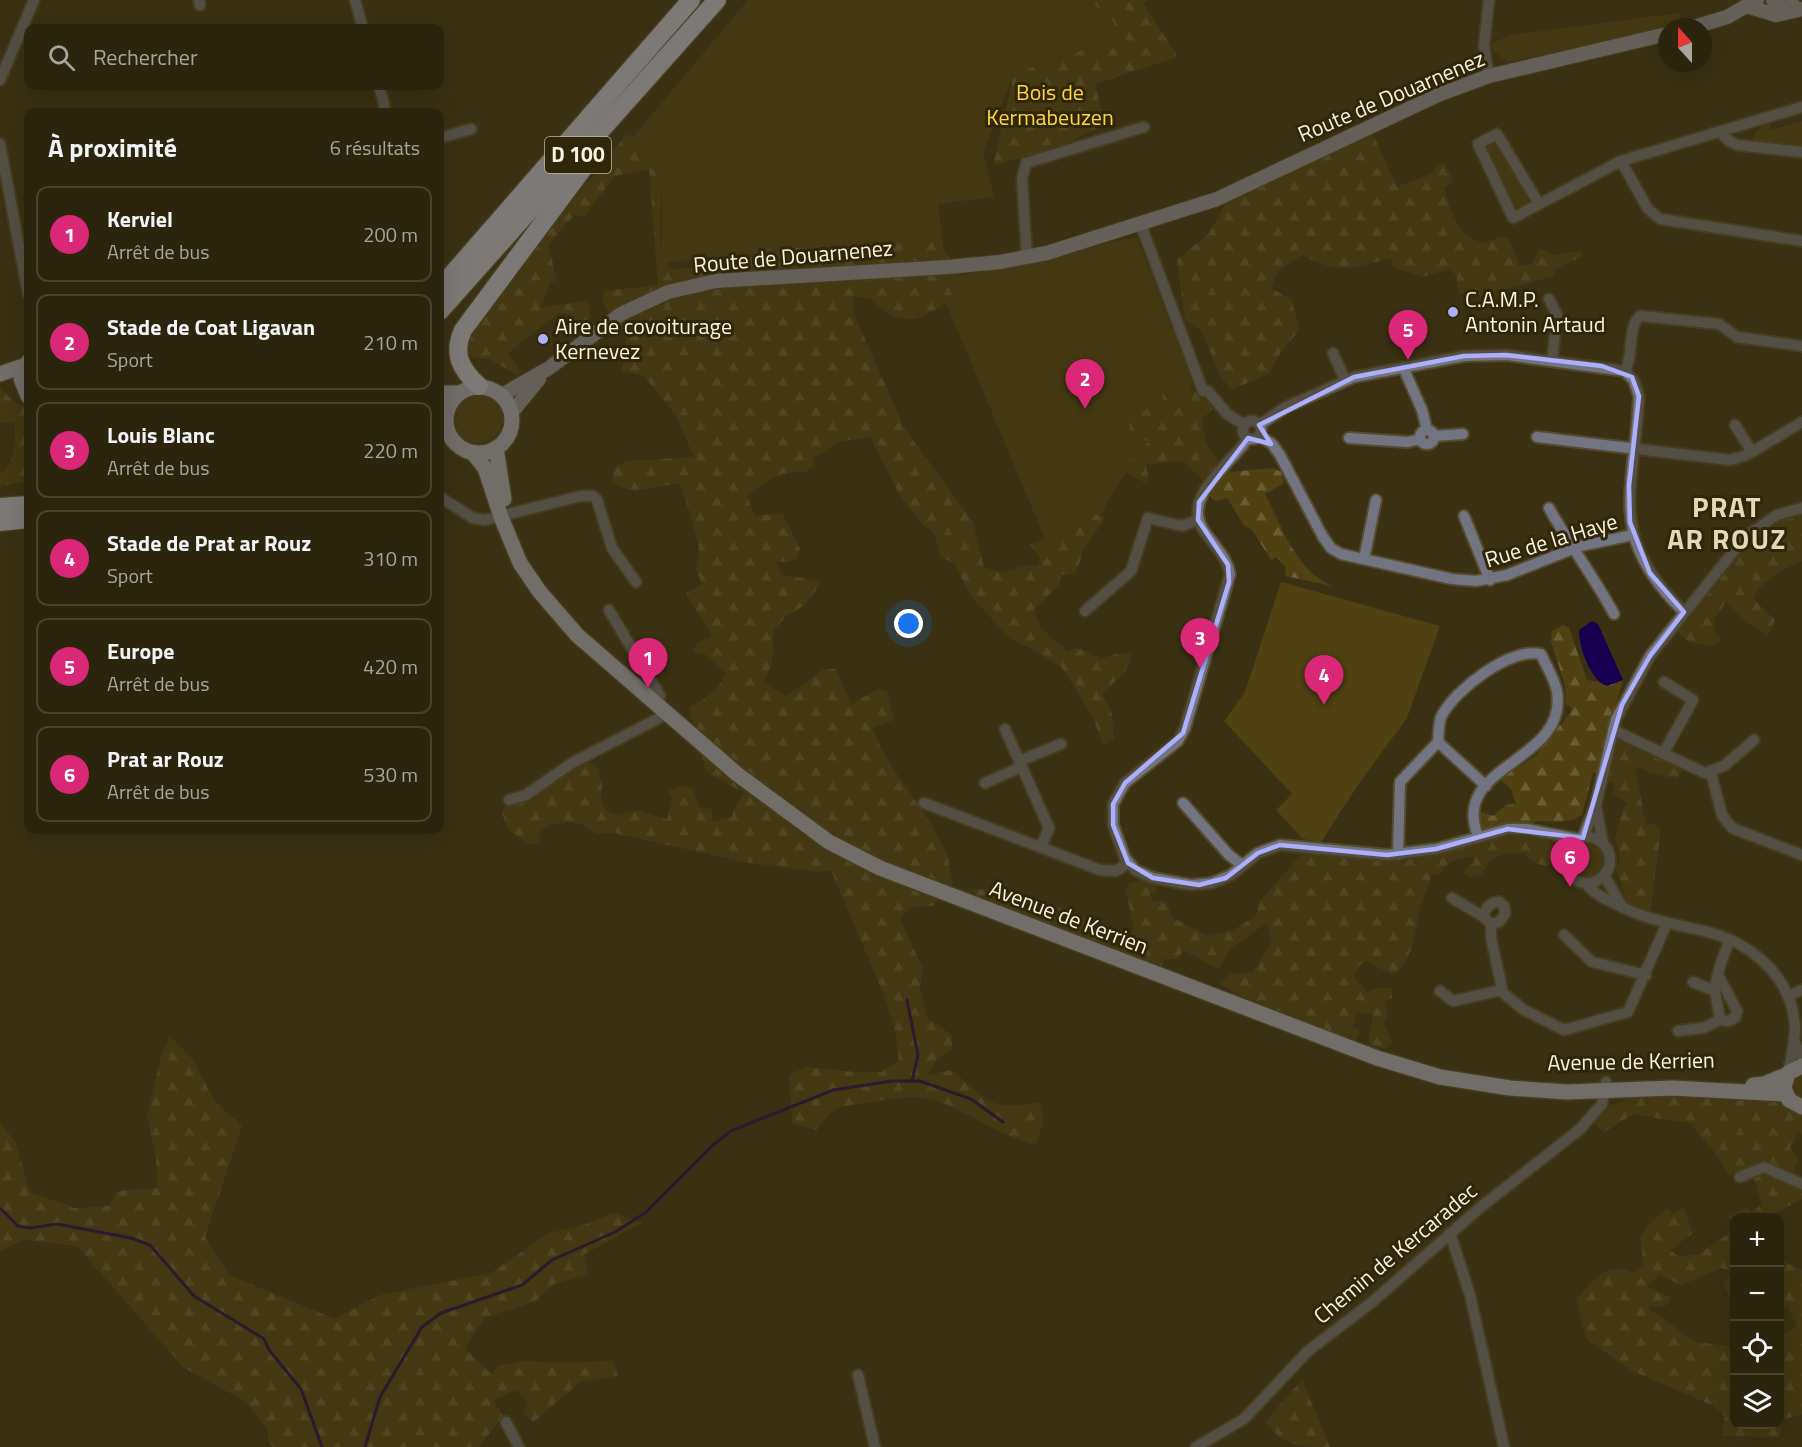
<!DOCTYPE html>
<html lang="fr">
<head>
<meta charset="utf-8">
<style>
  body { margin:0; font-family:"Titillium Web",sans-serif; background:#342d17; color:#f1f3f6 }
  .controls { position:absolute; right:18px; bottom:18px; display:grid; overflow:hidden; border-radius:12px; box-shadow:0 6px 24px #0002 }
  .controls button { width:54px; height:54px; display:grid; place-items:center; padding:0; border:0; border-bottom:2px solid #48422e; background:#2c250e; color:#f1f3f6; font:30px sans-serif }
  .compass { position:absolute; left:1658px; top:18px; width:54px; height:54px; border-radius:50%; background:#2c250e; box-shadow:0 6px 24px #0002; rotate:339deg }
  .you { position:absolute; left:909px; top:624px; width:21px; height:21px; margin:-15px; border:4px solid #fff; border-radius:50%; background:#1a73e8; box-shadow:0 0 0 9px #1a73e833 }
  .badge { display:grid; place-items:center; width:39px; height:39px; border-radius:50%; background:#db2777; color:#fff; font-size:20px; font-weight:700 }
  .pin { position:absolute; translate:-50% -50px; filter:drop-shadow(0 2px 3px #0008) }
  .pin::after { content:''; position:absolute; top:32px; width:21px; height:18px; background:inherit; clip-path:polygon(0 0,100% 0,50% 100%) }
  .list { margin:0; padding:0; list-style:none }
  h2 { display:flex; justify-content:space-between; align-items:center; height:78px; margin:0; padding:0 24px; font-size:26px }
  h2 small { font-size:20px; font-weight:400; color:#a6a59e }
  .list li { display:grid; grid-template-columns:39px 1fr auto; gap:18px; align-items:center; box-sizing:border-box; height:96px; margin:0 12px 12px; padding:0 12px; border:2px solid #48422e; border-radius:12px }
  .list b { display:block; font-size:22px; white-space:nowrap }
  .list p { margin:0; font-size:20px; white-space:nowrap; color:#a6a59e }
  .list em { font-size:20px; font-style:normal; color:#a6a59e }
  .icon { flex:none; width:33px; height:33px; fill:none; stroke:currentColor; stroke-width:2; stroke-linecap:round; stroke-linejoin:round }
  .map { position:relative; flex:none; width:1802px; height:1447px; overflow:hidden }
  .search { position:absolute; background:#2c250e; box-shadow:0 6px 24px #0002; left:24px; top:24px; width:420px; height:66px; display:flex; align-items:center; gap:15px; box-sizing:border-box; padding:0 21px; border-radius:12px; color:#a6a59e; font-size:22px }
  .panel { position:absolute; background:#2c250e; box-shadow:0 6px 24px #0002; left:24px; top:108px; width:420px; height:726px; border-radius:12px }
  .map>svg:first-child { display:block }
</style>
</head>
<body>
<div class="map">
<svg width="1802" height="1447" viewBox="0 0 1802 1447">
  <defs>
    <pattern id="forest-firs" width="22" height="20" patternUnits="userSpaceOnUse" patternTransform="scale(1.5)"><rect width="22" height="20" fill="#4f4112"/><path d="M5 1l3.5 6h-7zM16 11l3.5 6h-7z" fill="#695d34"/></pattern>
  </defs>
  <rect width="100%" height="100%" fill="#3a3113"/>
  <g fill="#4f4112">
    <path d="M748 0H1087L1106 13 1124 36 1014 73 983 152 994 197 938 204 945 259 716 257 664 263C658 237 667 202 658 178 653 163 642 149 634 136Z"/>
    <path d="M1679 13 1682 22 1667 28 1508 62 1491 49 1492 43 1511 35Z"/>
    <path d="M1802 121V148L1753 141C1753 131 1761 126 1770 123L1771 130Z"/>
    <path d="M1494 143 1498 146 1528 197V205L1520 209 1512 203 1487 151 1488 146Z"/>
    <path d="M1137 238 1193 384 1168 429 1145 450 1121 480 1096 522 1045 539 936 279C977 273 1016 267 1056 258 1084 251 1108 240 1137 238Z"/>
    <circle cx="477" cy="417" r="26"/>
    <path d="M1281 582 1440 626 1407 718 1360 782 1321 842 1303 839 1276 810 1292 794 1224 721 1245 692Z"/>
    <circle cx="1587" cy="861" r="18"/>
    <path d="M1802 1071V1101L1790 1090 1791 1080Z"/>
  </g>
  <g fill="url(#forest-firs)">
    <path d="M1087 0H1148L1143 3 1178 57 1095 84 1105 124 1061 146 993 166 1014 73 1124 36 1106 13Z"/>
    <path d="M627 134C637 137 643 147 648 157 651 164 657 171 659 179 666 205 651 252 672 269L711 266 772 248H830L936 241 962 272 952 287 955 297C923 319 902 332 870 298L853 297 854 314 905 429 973 522 984 567 1001 573 1020 567 1039 565V556L1030 544 1046 539 1079 511 1106 517 1084 549 1076 573 1061 575 1059 585 1034 609 1041 628 1068 652 1075 648 1087 651 1100 659 1116 654H1132L1125 673 1102 693 1112 714 1114 737 1103 746 1092 715 1062 668 1035 650 1010 639 971 596 954 563 941 557 934 534 922 524 899 494 870 437 840 442 813 458 814 467 802 473C782 469 762 483 747 496L755 516 782 513 800 549 795 561 776 562 782 575 822 581 805 605 786 616 774 630 772 661 764 683 785 696 802 686 822 669H836L851 704 878 689 887 691 894 720 872 728C890 773 926 808 946 852 950 862 950 874 953 884L933 906 910 907 900 919 923 969 920 990 928 1018 953 1036 952 1048 937 1060 927 1075 952 1070C987 1100 989 1112 1039 1102L1044 1120 1036 1144C997 1137 967 1108 929 1099 909 1094 862 1104 840 1107L829 1114 816 1130 792 1123 789 1075 806 1067 855 1072H881L899 1061 895 1030 881 988 831 870 819 872 744 862 614 833 596 834 581 824 571 822 552 824 541 831 538 842 530 845 509 830 502 814 505 805 522 802 585 761 597 765 602 786 601 800 606 811 617 815 638 810 667 819 672 799 668 792 682 785 693 789 700 808 712 809V822L732 817 734 808 744 793 706 772 689 707C707 698 718 691 726 673L705 654 692 652 696 644 712 636 686 593 702 584 696 570 699 547 682 487 678 484C650 486 637 497 611 482L615 467 627 461 694 457 675 414 643 375 621 372 626 338 617 325 618 321C607 313 601 305 604 291L658 285 649 169 615 176 584 217 574 215 548 245 557 280 550 283 541 307 588 301 591 324H578L570 314 559 313 508 353 520 371 517 375 489 359 463 356 465 342 495 297Z"/>
    <path d="M1373 134 1397 187 1433 173 1437 166 1445 163 1454 182 1444 187C1452 212 1454 232 1482 243L1503 236 1509 239 1520 265H1532L1539 249 1548 251 1552 255 1581 251 1582 257 1554 269V276L1481 296 1472 290 1459 295 1456 275 1450 269 1422 277 1391 266 1393 258C1355 266 1340 277 1303 255 1288 264 1274 271 1272 289L1291 299 1300 329 1281 352 1269 374 1231 390 1220 375 1201 330 1185 320 1177 260 1209 233 1226 203 1256 186Z"/>
    <path d="M0 388 15 403 28 408V481L0 486V474C16 463 15 441 14 423L0 422Z"/>
    <path d="M1181 388 1204 394 1213 408 1202 419C1205 448 1209 453 1230 472L1273 468 1281 472 1284 483 1265 494C1284 530 1294 568 1332 586L1285 576 1286 568 1277 557 1271 560 1253 531 1243 524 1227 498 1216 501 1207 494 1211 488 1182 461 1146 465 1149 479 1145 483 1123 470 1149 441 1137 439 1130 434 1129 420 1147 409 1164 404 1162 394Z"/>
    <path d="M1802 514V561C1785 569 1759 580 1754 599L1775 620 1768 636 1747 623 1726 602 1714 619 1713 628 1720 639 1714 646 1692 643 1679 635V629C1700 601 1728 556 1755 535 1768 524 1786 518 1802 514Z"/>
    <path d="M1563 625 1569 628 1587 680C1601 682 1609 687 1623 680L1610 724 1613 740 1631 741 1680 766 1682 771 1677 779 1648 772 1639 767 1635 768 1646 825 1654 824 1661 830 1650 914 1629 906 1616 869 1620 857 1615 837 1624 806 1628 803 1613 794 1614 784 1593 772 1582 815 1572 820 1559 822 1537 821 1532 824 1535 835 1548 840 1553 850 1554 865C1542 868 1531 862 1523 853 1504 853 1491 854 1483 874L1469 877 1462 873 1474 862 1473 857C1457 857 1447 862 1439 875L1432 874C1429 885 1424 895 1421 906 1412 936 1418 951 1394 975L1365 961 1357 968 1354 977 1367 992 1376 988H1392V998L1384 1002 1388 1015 1384 1024 1392 1042 1384 1049 1368 1043 1373 1014 1357 1012 1353 1027 1360 1032 1355 1041 1252 1002 1219 984 1230 974 1253 972 1272 941 1266 923 1231 949 1218 969 1184 950 1177 959H1163L1162 965 1154 968 1002 911 969 890C1002 886 1054 904 1085 918 1105 926 1106 940 1131 934L1134 927 1125 889 1130 883 1143 880 1155 885 1157 892 1150 894 1153 902 1159 900 1167 903 1172 917 1208 936 1233 930 1256 916 1259 902 1300 856 1313 853 1370 858 1484 838 1478 816 1482 812 1493 816 1506 805 1516 804 1511 789 1500 779C1511 769 1524 766 1535 756 1542 750 1542 743 1548 737 1557 727 1567 721 1572 708L1566 704 1565 686 1551 641 1552 631Z"/>
    <path d="M170 1036 193 1060 214 1100 242 1126 205 1237 229 1275 335 1319 380 1295 491 1273 549 1233 583 1225 614 1213 642 1223 583 1255 589 1274 554 1284 536 1301 484 1318 465 1349 491 1374 499 1365 525 1361 561 1363 613 1361 618 1376 580 1382 534 1422 523 1413 528 1403 517 1390 493 1400 503 1416 479 1447H273L269 1442 267 1429 246 1402 183 1367 77 1246 24 1240 0 1251V1123L15 1141 30 1192 74 1208 109 1206 117 1191 157 1188 156 1158 147 1117 161 1056Z"/>
    <path d="M1640 1093 1769 1095 1778 1101 1802 1108V1133L1797 1132 1795 1141 1790 1147 1798 1161 1794 1170 1795 1178 1766 1161 1758 1164 1802 1187V1199L1768 1217 1734 1218V1229L1729 1216 1747 1207 1751 1213 1762 1204 1756 1184 1749 1170 1730 1176 1718 1157 1690 1123 1641 1116 1635 1113 1604 1132 1593 1123 1607 1108Z"/>
    <path d="M1667 1208 1673 1214 1684 1208 1693 1233 1670 1250 1679 1257 1699 1254 1734 1230V1298H1731L1723 1285 1733 1271 1721 1268 1681 1285 1660 1275 1647 1287 1672 1298 1664 1307 1649 1305 1650 1310 1696 1342 1734 1347V1424H1780V1336L1797 1327 1788 1307 1780 1305V1260L1802 1270V1415L1784 1419 1779 1437 1722 1436 1725 1416 1712 1405 1632 1371 1586 1339 1576 1300C1597 1276 1601 1264 1634 1272L1644 1265 1640 1237 1648 1225Z"/>
    <path d="M1302 1380 1330 1447C1298 1447 1286 1447 1265 1422Z"/>
  </g>
  <path fill="#170050" d="M1592 621 1598 624 1623 680 1607 686C1591 682 1578 645 1579 630Z"/>
  <g fill="none" stroke-linecap="round" stroke-linejoin="round">
    <g stroke="#170050" stroke-width="3">
      <path d="M907 1000 918 1055 912 1081"/>
      <path d="M0 1208 18 1226 31 1228 57 1224 131 1238 150 1245 194 1296 264 1339 269 1350 301 1389 322 1447"/>
      <path d="M365 1447 380 1397 422 1327 441 1313 522 1285 552 1260 615 1232 645 1213 714 1144 731 1131 833 1090 892 1081H920L971 1099 1003 1122"/>
    </g>
    <g stroke="#554c30" stroke-width="14">
      <g id="street">
        <path d="M199 0 200 5"/>
        <path d="M355 0 363 28"/>
        <path d="M1489 76 1484 46 1489 0"/>
        <path d="M0 80 34 0"/>
        <path d="M379 86 386 112"/>
        <path d="M1720 132 1729 141 1737 145 1802 152"/>
        <path d="M440 138 471 129"/>
        <path d="M0 144 28 294"/>
        <path d="M1621 161 1648 209 1660 219 1802 241"/>
        <path d="M1539 204 1497 134 1478 144 1513 218 1621 161 1802 107"/>
        <path d="M1141 225 1203 391"/>
        <path d="M1027 258 1022 179 1026 163 1144 127"/>
        <path d="M1549 299 1557 315 1552 361"/>
        <path d="M1333 353 1345 380"/>
        <path d="M1403 367 1422 410 1427 430"/>
        <path d="M1625 371C1634 356 1627 327 1640 316L1719 324 1737 337 1802 346"/>
        <path d="M1208 391 1227 414 1245 425"/>
        <circle cx="1252" cy="430" r="9"/>
        <path d="M1259 425 1286 407 1354 377 1464 356 1506 355 1625 371 1634 381 1639 396C1635 490 1605 536 1684 612"/>
        <path d="M1735 425 1752 452"/>
        <circle cx="1427" cy="437" r="7"/>
        <path d="M1259 435 1272 444 1280 455 1323 537 1331 548 1341 554 1452 579 1476 581 1507 575 1580 546 1633 535"/>
        <path d="M1434 436 1463 434"/>
        <path d="M1537 437 1730 460 1747 455 1802 422"/>
        <path d="M1248 438C1232 464 1180 496 1204 531 1213 544 1227 557 1230 574L1185 728 1178 741 1125 783 1113 804V825L1125 858 1135 870 1153 878 1191 885 1212 883 1231 875 1258 853 1280 845 1387 855 1436 849 1508 829H1526L1578 839"/>
        <path d="M1349 438 1408 442 1420 439"/>
        <path d="M440 497 473 518 485 520 581 496H593L597 500 612 548 636 582"/>
        <path d="M1549 508C1569 544 1594 577 1614 614"/>
        <path d="M1464 516 1490 580"/>
        <path d="M1364 559 1376 500"/>
        <path d="M609 610 660 696 654 702"/>
        <path d="M1085 611 1131 571 1148 518 1182 526 1198 520"/>
        <path d="M1005 729 1049 828 1041 847"/>
        <path d="M1613 730 1705 773 1724 766 1754 740"/>
        <path d="M1663 754 1693 700 1664 682"/>
        <path d="M1019 761 1061 744"/>
        <path d="M1711 773 1722 815 1732 828 1802 855"/>
        <path d="M985 783 1021 767"/>
        <path d="M509 800 526 795 572 763 667 714"/>
        <path d="M924 803 1100 870 1116 871 1128 863"/>
        <path d="M1183 803 1229 855 1242 865"/>
        <path d="M1596 806 1603 844"/>
        <path d="M1478 836C1449 764 1568 763 1557 692 1555 679 1546 666 1541 654 1511 647 1457 688 1442 715 1438 722 1439 735 1438 742L1486 786"/>
        <circle cx="1587" cy="860" r="23"/>
        <path d="M1583 838 1596 805 1616 719 1650 656 1745 537 1777 515 1802 508"/>
        <path d="M1398 855 1400 782 1438 742"/>
        <path d="M1604 875 1622 907"/>
        <path d="M1586 883C1596 897 1609 900 1624 908 1651 921 1679 925 1708 932 1753 944 1793 978 1795 1028 1795 1043 1791 1058 1788 1073"/>
        <path d="M1452 898 1484 917"/>
        <path d="M1491 924 1499 922 1505 914 1504 906 1499 902C1491 901 1484 909 1484 917L1491 924V938L1503 993 1524 1010 1564 1030 1628 1012 1667 923"/>
        <path d="M1564 935 1592 962 1646 975"/>
        <path d="M1718 975 1737 1011 1735 1018 1728 1021 1720 1020 1715 991C1716 974 1723 956 1730 940"/>
        <path d="M1693 982 1715 991"/>
        <path d="M1440 991 1453 1001 1502 990"/>
        <path d="M1788 996 1802 990"/>
        <path d="M1678 1031 1703 1028 1720 1020"/>
        <path d="M1794 1041 1802 1057"/>
        <path d="M1740 1177 1764 1167 1802 1184"/>
        <path d="M1450 1233 1470 1295 1504 1447"/>
        <path d="M858 1375 875 1447"/>
        <path d="M506 1422 519 1447"/>
        <path d="M1196 1447 1244 1419 1308 1351 1371 1303 1482 1206 1579 1130 1602 1104 1606 1082"/>
      </g>
    </g>
    <g stroke="#554c30" stroke-width="16">
      <g id="secondary">
        <path d="M1773 0 1783 8 1794 6"/>
        <path d="M1747 6 1776 15 1802 9"/>
        <path d="M1694 27 1727 17 1757 0"/>
        <path d="M502 395 549 368 621 314 668 292 716 281 948 267 1000 262 1047 253 1217 199 1438 95 1489 76 1667 34"/>
        <path d="M512 412 539 379"/>
      </g>
    </g>
    <g stroke="#554c30" stroke-width="18">
      <g id="primary">
        <path d="M28 362 21 379 28 396"/>
        <path d="M0 374 26 365"/>
        <circle cx="479" cy="420" r="33"/>
        <path d="M440 393H458"/>
        <path d="M496 448 504 499"/>
        <path d="M473 453 485 468 501 517 520 563 539 591 577 635 737 774 829 842 880 868 1377 1058 1440 1077 1510 1088 1567 1092 1672 1088 1785 1094"/>
        <path d="M1802 1066 1788 1073 1784 1088 1789 1100 1802 1107"/>
        <path d="M1753 1085 1764 1084 1786 1075"/>
      </g>
    </g>
    <g stroke="#554c30" stroke-width="21">
      <g id="highway">
        <path d="M440 288 691 0"/>
        <path d="M440 311 717 0"/>
        <path d="M479 386C461 370 452 354 463 330L597 150"/>
        <path d="M0 507 28 505"/>
        <path d="M0 522 28 519"/>
      </g>
    </g>
    <use href="#street" stroke="#737482" stroke-width="10"/>
    <use href="#secondary" stroke="#9899af" stroke-width="14"/>
    <use href="#primary" stroke="#b4b6d2" stroke-width="15"/>
    <use href="#highway" stroke="#ced0f2" stroke-width="18"/>
  </g>
  <path d="M0 0H1802V1447H0ZM1506 355 1602 366 1632 377 1639 396 1629 486 1630 522 1650 573 1684 612 1650 656 1622 705 1583 838 1508 829 1436 849 1387 855 1280 845 1258 853 1226 878 1199 885 1153 878 1128 863 1113 825V804L1125 783 1183 733 1229 582 1228 565 1198 520 1199 502 1248 438 1271 444 1259 425 1354 377 1464 356Z" fill="#3a3113" fill-opacity=".55" fill-rule="evenodd"/>
  <path fill="none" stroke="#adaffb" stroke-width="4.5" stroke-linejoin="round" d="M1506 355 1602 366 1632 377 1639 396 1629 486 1630 522 1650 573 1684 612 1650 656 1622 705 1583 838 1508 829 1436 849 1387 855 1280 845 1258 853 1226 878 1199 885 1153 878 1128 863 1113 825V804L1125 783 1183 733 1229 582 1228 565 1198 520 1199 502 1248 438 1271 444 1259 425 1354 377 1464 356Z"/>
  <g fill="#adaffb" stroke="#302708" stroke-width="2">
    <circle cx="1453" cy="312" r="6"/>
    <circle cx="543" cy="339" r="6"/>
  </g>
  <g text-anchor="middle" stroke-width="6" stroke-linejoin="round" paint-order="stroke">
    <rect fill="#302708" stroke="#bcb5a0" stroke-width="1.5" x="545" y="137" width="66" height="36" rx="4.5"/>
    <g font-size="21" font-weight="bold" fill="#f8f2e1">
      <text x="578" y="162">D 100</text>
    </g>
    <g font-size="22" fill="#ffd546" stroke="#302708">
      <text x="1050" y="100">Bois de<tspan x="1050" dy="25">Kermabeuzen</tspan></text>
    </g>
    <g font-size="22" fill="#f8f2e1" stroke="#302708">
      <text transform="translate(1391 96) rotate(-23)" y="8">Route de Douarnenez</text>
      <text transform="translate(793 256) rotate(-5)" y="8">Route de Douarnenez</text>
      <text transform="translate(1551 540) rotate(-17)" y="8">Rue de la Haye</text>
      <text transform="translate(1069 917) rotate(21)" y="8">Avenue de Kerrien</text>
      <text transform="translate(1631 1061) rotate(-1)" y="8">Avenue de Kerrien</text>
      <text transform="translate(1395 1253) rotate(-40)" y="8">Chemin de Kercaradec</text>
    </g>
    <g font-size="22" fill="#f8f2e1" stroke="#302708" text-anchor="start">
      <text x="1465" y="307">C.A.M.P.<tspan x="1465" dy="25">Antonin Artaud</tspan></text>
      <text x="555" y="334">Aire de covoiturage<tspan x="555" dy="25">Kernevez</tspan></text>
    </g>
    <g font-size="28" font-weight="bold" letter-spacing="1.5" fill="#e4d9b7" stroke="#302708">
      <text x="1727" y="517">PRAT<tspan x="1727" dy="32">AR ROUZ</tspan></text>
    </g>
  </g>
</svg>
<div class="controls">
<button>+</button>
<button>−</button>
<button><svg class="icon" aria-label="locate" viewBox="0 0 24 24"><circle cx="12" cy="12" r="6"/><path d="M12 2v4M12 18v4M2 12h4M18 12h4"/></svg></button>
<button><svg class="icon" aria-label="layers" viewBox="0 0 24 24"><path d="M12 4l9 5-9 5-9-5zM3 14l9 5 9-5"/></svg></button>
</div>
<svg class="compass" viewBox="-18 -18 36 36"><path d="M0-13l5 13h-10z" fill="#e53935"/><path d="M0 13l5-13h-10z" fill="#a6a59e"/></svg>
<div class="you"></div>
<div class="pin badge" style="left:648px;top:688px">1</div>
<div class="pin badge" style="left:1085px;top:409px">2</div>
<div class="pin badge" style="left:1200px;top:668px">3</div>
<div class="pin badge" style="left:1324px;top:705px">4</div>
<div class="pin badge" style="left:1408px;top:360px">5</div>
<div class="pin badge" style="left:1570px;top:887px">6</div>
<div class="search"><svg class="icon" aria-label="search" viewBox="0 0 24 24"><circle cx="10" cy="10" r="6"/><path d="M15 15l6 6"/></svg>Rechercher</div>
<section class="panel">
<h2>À proximité<small>6 résultats</small></h2>
<ul class="list">
<li><span class="badge">1</span><div><b>Kerviel</b><p>Arrêt de bus</p></div><em>200 m</em></li>
<li><span class="badge">2</span><div><b>Stade de Coat Ligavan</b><p>Sport</p></div><em>210 m</em></li>
<li><span class="badge">3</span><div><b>Louis Blanc</b><p>Arrêt de bus</p></div><em>220 m</em></li>
<li><span class="badge">4</span><div><b>Stade de Prat ar Rouz</b><p>Sport</p></div><em>310 m</em></li>
<li><span class="badge">5</span><div><b>Europe</b><p>Arrêt de bus</p></div><em>420 m</em></li>
<li><span class="badge">6</span><div><b>Prat ar Rouz</b><p>Arrêt de bus</p></div><em>530 m</em></li>
</ul>
</section>
</div>
</body>
</html>
